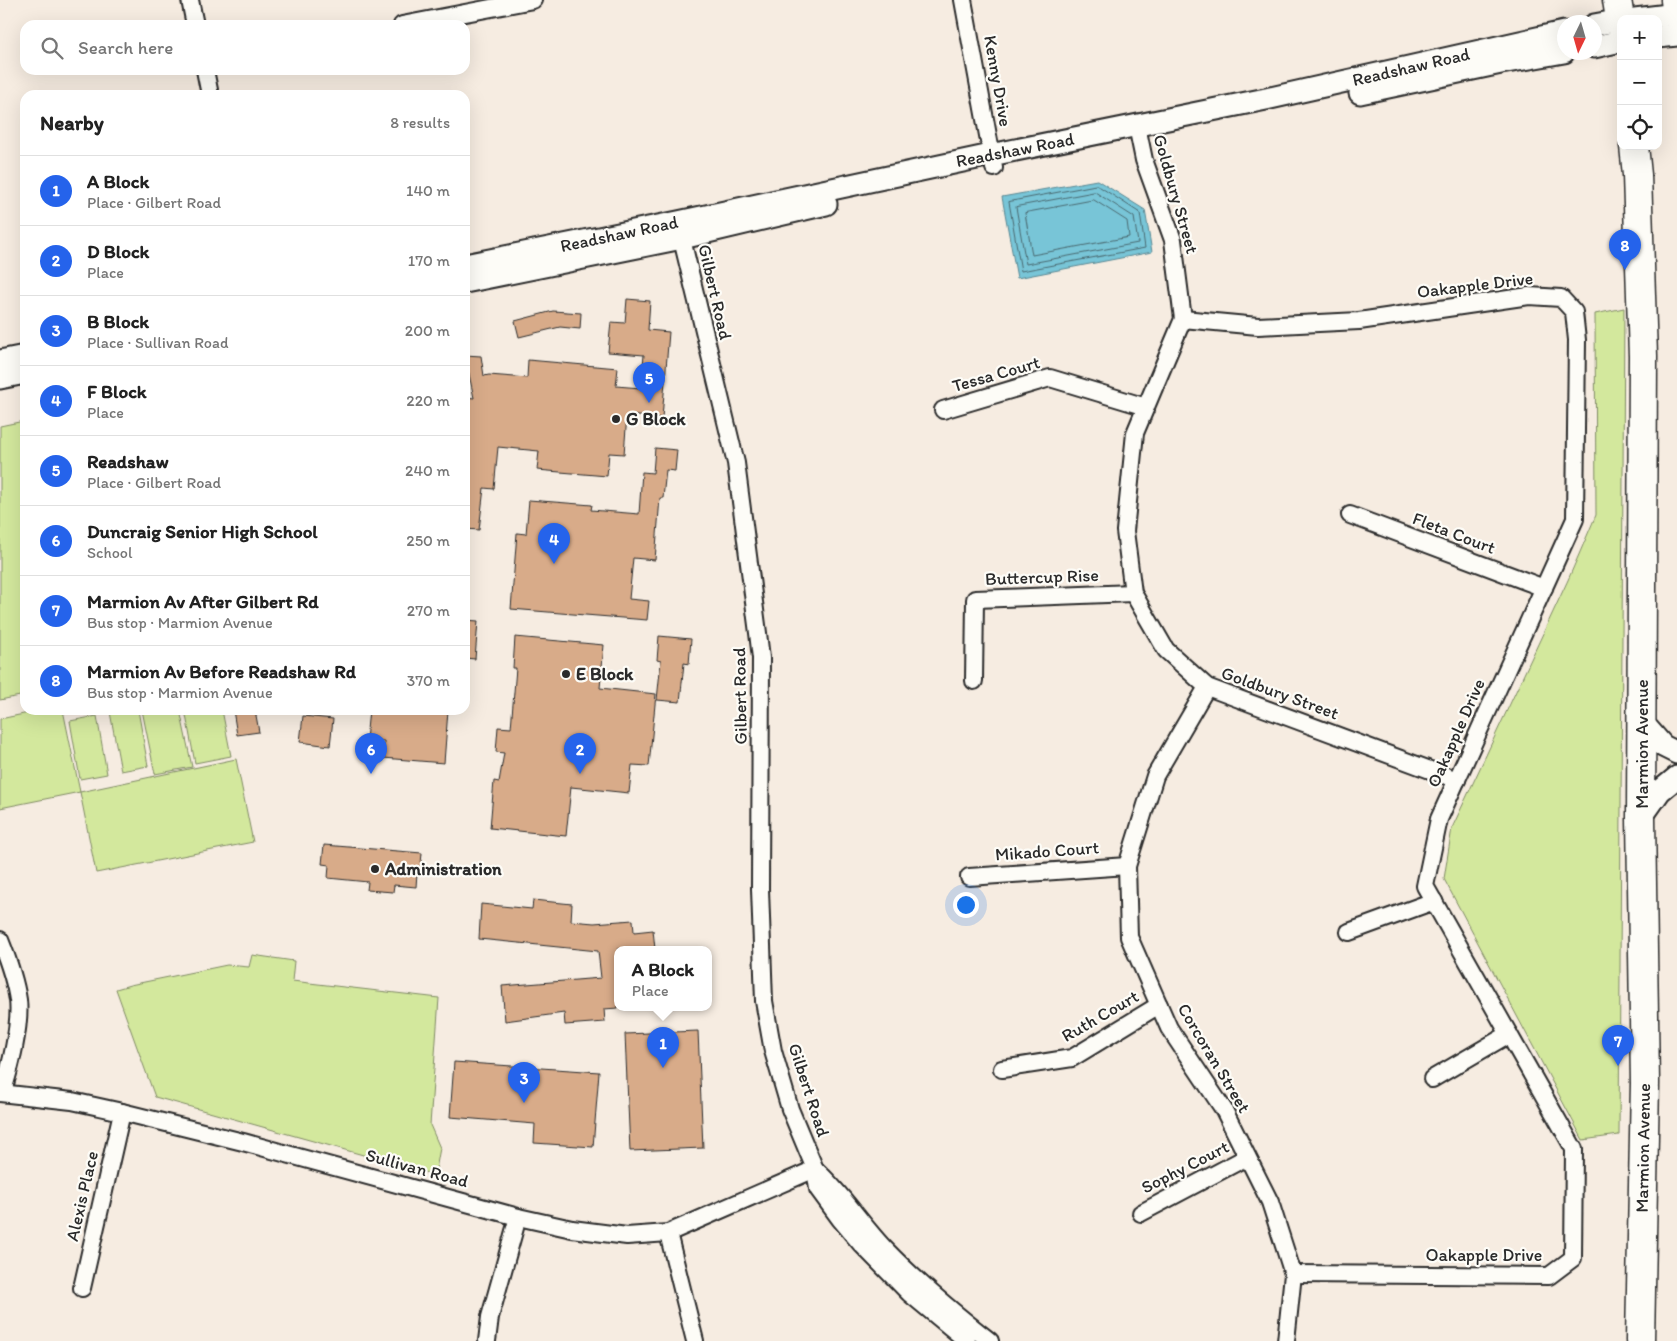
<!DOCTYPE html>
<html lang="en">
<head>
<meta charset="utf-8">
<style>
  body { margin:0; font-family:Itim,sans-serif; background:#f6f6f6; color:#222 }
  .controls { position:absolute; right:15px; top:15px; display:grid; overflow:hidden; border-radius:10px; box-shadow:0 5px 20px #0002 }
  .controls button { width:45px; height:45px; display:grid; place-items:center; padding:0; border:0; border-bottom:1px solid #e0e0e0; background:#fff; color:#222; font:25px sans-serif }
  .compass { position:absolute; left:1557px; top:15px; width:45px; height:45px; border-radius:50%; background:#fff; box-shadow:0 5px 20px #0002; rotate:185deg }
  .you { position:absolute; left:965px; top:904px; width:18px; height:18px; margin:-12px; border:4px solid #fff; border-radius:50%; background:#1a73e8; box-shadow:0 0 0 8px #1a73e833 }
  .badge { display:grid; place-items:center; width:32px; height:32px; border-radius:50%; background:#2563eb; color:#fff; font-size:16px; font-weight:700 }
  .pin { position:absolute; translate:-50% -41px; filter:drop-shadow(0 1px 2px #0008) }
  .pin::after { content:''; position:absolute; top:26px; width:18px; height:15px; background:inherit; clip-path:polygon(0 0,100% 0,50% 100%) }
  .popup { position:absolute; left:614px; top:946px; width:98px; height:65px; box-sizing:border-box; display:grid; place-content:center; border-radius:10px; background:#fff; filter:drop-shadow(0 1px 4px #0005); font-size:16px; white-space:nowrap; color:#767676 }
  .popup b { font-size:19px; color:#222 }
  .popup::after { content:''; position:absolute; left:50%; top:100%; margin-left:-10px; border:10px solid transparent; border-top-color:#fff }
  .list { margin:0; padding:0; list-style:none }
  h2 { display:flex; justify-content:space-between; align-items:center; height:65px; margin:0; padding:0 20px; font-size:21px }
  h2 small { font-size:16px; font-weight:400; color:#767676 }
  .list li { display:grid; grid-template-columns:32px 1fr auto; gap:15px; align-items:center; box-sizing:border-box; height:70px; padding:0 20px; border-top:1px solid #e0e0e0 }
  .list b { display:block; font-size:19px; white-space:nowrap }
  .list p { margin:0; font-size:16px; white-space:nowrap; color:#767676 }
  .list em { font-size:16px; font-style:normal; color:#767676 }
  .icon { flex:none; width:28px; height:28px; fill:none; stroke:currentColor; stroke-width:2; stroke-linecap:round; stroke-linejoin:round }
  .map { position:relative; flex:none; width:1677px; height:1341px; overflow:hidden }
  .search { position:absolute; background:#fff; box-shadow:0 5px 20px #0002; left:20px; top:20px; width:450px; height:55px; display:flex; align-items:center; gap:12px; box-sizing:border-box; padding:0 18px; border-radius:15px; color:#767676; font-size:19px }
  .panel { position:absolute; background:#fff; box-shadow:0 5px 20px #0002; left:20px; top:90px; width:450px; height:625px; border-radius:15px }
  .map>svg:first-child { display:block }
</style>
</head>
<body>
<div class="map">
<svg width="1677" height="1341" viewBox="0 0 1677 1341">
  <rect width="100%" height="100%" fill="#f6ece1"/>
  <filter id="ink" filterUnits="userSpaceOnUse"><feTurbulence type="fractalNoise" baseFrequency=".02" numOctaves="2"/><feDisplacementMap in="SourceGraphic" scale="10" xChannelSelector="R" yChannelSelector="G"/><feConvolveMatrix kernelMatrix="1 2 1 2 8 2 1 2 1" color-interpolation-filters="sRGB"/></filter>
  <g filter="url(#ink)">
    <g fill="#d3e89d" stroke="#7f8a64">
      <path d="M1624 308 1619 1135 1583 1140 1444 879 1452 828 1568 580 1596 515 1595 314Z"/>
      <path d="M24 421 25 428V695L0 700V426Z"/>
      <path d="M43 710H63L80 792 236 759 253 842 96 873 80 792 0 808V719Z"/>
      <path d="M120 710H138L148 766 121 771 110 712Z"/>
      <path d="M142 710H180L192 767 155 774Z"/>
      <path d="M185 710H222L231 756 195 763Z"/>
      <path d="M97 716 107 774 80 779 70 721Z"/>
      <path d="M252 955 294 961 292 981 439 998 430 1125 440 1148 435 1175 155 1097 116 989 130 985 227 965 249 967Z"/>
    </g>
    <path fill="#78c5d7" stroke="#598792" d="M1097 180 1145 210 1152 252 1017 278 1002 197Z"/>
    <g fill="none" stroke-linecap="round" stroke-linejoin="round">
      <g stroke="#4a6970" stroke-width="1">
        <path d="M1097 185 1140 213 1145 248 1021 271 1009 202Z"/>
        <path d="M1095 192 1134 217 1138 243 1026 264 1016 207Z"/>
        <path d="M1094 200 1127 221 1129 237 1032 255 1025 213Z"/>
      </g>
    </g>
    <g fill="#d8ab89" stroke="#2b2b2b">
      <path d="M627 299 650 301 648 330 669 332 662 418 627 415 624 454 609 453 607 476 537 470 539 451 498 447 494 489 484 488 479 530 465 529V397L474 398 465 355 481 356 484 376 489 375 527 378 528 360 618 368 616 386 641 388 644 355 608 352 611 322 625 323Z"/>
      <path d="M553 311 581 313 580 329 560 327 519 337 515 321Z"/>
      <path d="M655 448 677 450 675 471 666 470 663 498H660L655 560 633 558 629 599 649 601 647 620 511 609 517 533 526 534 529 500 592 505 591 510 639 514 642 472 653 473Z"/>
      <path d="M465 620 478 621 475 659 465 658Z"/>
      <path d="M659 636 691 639 689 664 684 663 680 702 657 700 661 661 657 660Z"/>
      <path d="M515 637 604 645 600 688 656 694 649 766 632 765 629 793 571 787 566 836 490 828 494 781 499 782 504 753 496 752 498 727 511 728 516 668H513Z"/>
      <path d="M233 710H255L259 732 237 735Z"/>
      <path d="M369 710 419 714 420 710H448L444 763 383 758 384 741 366 740Z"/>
      <path d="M303 716 333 719 330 746 300 742Z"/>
      <path d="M324 845 422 853 420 874 417 873 416 887 394 885 393 892 367 890 368 882 328 878 329 865 322 864Z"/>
      <path d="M533 900 572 904 571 921 594 923 633 920 634 932 653 930 655 949H618V1008L604 1009 605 1022 565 1025 564 1013 505 1021 502 986 601 978 598 951 479 939 481 904 532 909Z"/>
      <path d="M698 1031 703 1148 630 1151 625 1034Z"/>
      <path d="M454 1062 599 1072 593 1147 534 1143 535 1124 450 1117Z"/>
    </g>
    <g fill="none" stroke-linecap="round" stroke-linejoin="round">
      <g stroke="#2b2b2b" stroke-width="20">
        <g id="minor">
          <path d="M190 0 195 25"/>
          <path d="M963 0 994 168"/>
          <path d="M402 25 533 0"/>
          <path d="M205 70 210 95"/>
          <path d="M1137 126 1144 160 1173 240 1183 319 1135 433 1125 531 1133 593 1166 650 1207 687 1457 780"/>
          <path d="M679 227 736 463 758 633 761 658 760 889 764 1001 773 1051 790 1109 815 1169 818 1189 840 1219 861 1244 909 1293 967 1341"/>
          <path d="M1183 319 1258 326 1359 321 1529 296 1561 298 1574 312 1577 340 1575 519 1439 819 1425 886 1574 1149 1573 1258 1549 1276 1293 1274"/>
          <path d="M943 410 1050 378 1146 407"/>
          <path d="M1350 515 1544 588"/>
          <path d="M974 681 975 599 1133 593"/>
          <path d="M1207 687 1155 776 1127 866 1129 937 1169 1028 1224 1110 1270 1202 1293 1274 1286 1341"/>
          <path d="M969 877 1127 866"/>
          <path d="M1349 932 1434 901"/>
          <path d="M0 940C8 960 15 979 18 1000 21 1024 10 1070 2 1093"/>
          <path d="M1002 1069 1072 1058 1159 1005"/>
          <path d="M1432 1079 1509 1034"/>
          <path d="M0 1093 72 1101 122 1112 243 1142 518 1217 572 1229 627 1236 668 1233 815 1169"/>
          <path d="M815 1169C842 1193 861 1224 886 1250 918 1283 954 1313 990 1341"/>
          <path d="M1141 1213 1247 1157"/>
          <path d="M668 1233 695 1341"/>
          <path d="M82 1288 122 1112"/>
          <path d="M487 1341 490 1317 518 1217"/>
        </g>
      </g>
      <g stroke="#2b2b2b" stroke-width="25">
        <g id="tertiary">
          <path d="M1635 19 1677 14"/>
          <path d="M1594 25 1621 20"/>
          <path d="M1658 37 1677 35"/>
          <path d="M1594 47 1621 41"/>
          <path d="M1360 93 1501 63 1564 52"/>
          <path d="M465 265 678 222 991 155 1266 99 1564 32"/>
          <path d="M465 282 682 238 826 204"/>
          <path d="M0 361 25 356"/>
          <path d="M0 378 25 373"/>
          <path d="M1642 722 1663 746 1677 753"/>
          <path d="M1641 818 1660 791 1677 777"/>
        </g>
      </g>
      <g stroke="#2b2b2b" stroke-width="31">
        <g id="trunk">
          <path d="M1617 0 1621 25"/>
          <path d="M1675 0 1677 16"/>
          <path d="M1634 146 1637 175 1643 356 1641 818 1645 1083 1640 1341"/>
        </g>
      </g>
      <use href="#minor" stroke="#fdfcf7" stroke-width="16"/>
      <use href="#tertiary" stroke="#fdfcf7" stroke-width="21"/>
      <use href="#trunk" stroke="#fdfcf7" stroke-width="28"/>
    </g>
  </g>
  <g fill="#2b2b2b" stroke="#fdfcf7" stroke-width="2">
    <circle cx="616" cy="419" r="5"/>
    <circle cx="566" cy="674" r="5"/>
    <circle cx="375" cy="869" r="5"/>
  </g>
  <g text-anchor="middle" stroke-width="4.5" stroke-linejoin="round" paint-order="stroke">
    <g font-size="18" fill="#2b2b2b" stroke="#fdfcf7">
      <text transform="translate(1411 67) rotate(-13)" y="6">Readshaw Road</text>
      <text transform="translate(998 81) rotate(80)" y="6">Kenny Drive</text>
      <text transform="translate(1015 150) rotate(-11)" y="6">Readshaw Road</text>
      <text transform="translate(1176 194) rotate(74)" y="6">Goldbury Street</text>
      <text transform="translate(619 234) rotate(-12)" y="6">Readshaw Road</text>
      <text transform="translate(1475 285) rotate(-7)" y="6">Oakapple Drive</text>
      <text transform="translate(715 292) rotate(77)" y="6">Gilbert Road</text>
      <text transform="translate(996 374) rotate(-16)" y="6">Tessa Court</text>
      <text transform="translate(1454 533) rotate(21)" y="6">Fleta Court</text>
      <text transform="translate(1042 577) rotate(-2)" y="6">Buttercup Rise</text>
      <text transform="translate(1280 693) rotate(20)" y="6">Goldbury Street</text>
      <text transform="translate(740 696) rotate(-91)" y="6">Gilbert Road</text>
      <text transform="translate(1456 733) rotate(-66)" y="6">Oakapple Drive</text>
      <text transform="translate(1642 744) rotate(-90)" y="6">Marmion Avenue</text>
      <text transform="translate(1047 851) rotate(-4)" y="6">Mikado Court</text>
      <text transform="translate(1100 1016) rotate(-30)" y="6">Ruth Court</text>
      <text transform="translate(1214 1058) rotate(59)" y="6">Corcoran Street</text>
      <text transform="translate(809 1090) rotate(72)" y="6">Gilbert Road</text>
      <text transform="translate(1643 1148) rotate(-89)" y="6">Marmion Avenue</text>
      <text transform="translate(1185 1167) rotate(-27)" y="6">Sophy Court</text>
      <text transform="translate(417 1168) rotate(15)" y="6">Sullivan Road</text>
      <text transform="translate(82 1196) rotate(-77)" y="6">Alexis Place</text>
      <text x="1484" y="1261">Oakapple Drive</text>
    </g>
    <g font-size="18" font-weight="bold" fill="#2b2b2b" stroke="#fdfcf7" text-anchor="start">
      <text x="626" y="425">G Block</text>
      <text x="576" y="680">E Block</text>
      <text x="385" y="875">Administration</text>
    </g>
  </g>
</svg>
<div class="controls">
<button>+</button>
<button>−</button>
<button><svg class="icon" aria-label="locate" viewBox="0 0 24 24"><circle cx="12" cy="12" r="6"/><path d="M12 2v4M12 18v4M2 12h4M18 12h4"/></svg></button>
</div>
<svg class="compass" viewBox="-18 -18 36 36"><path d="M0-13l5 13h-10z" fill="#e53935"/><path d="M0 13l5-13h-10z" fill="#767676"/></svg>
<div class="you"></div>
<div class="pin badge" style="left:663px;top:1068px">1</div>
<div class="popup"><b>A Block</b>Place</div>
<div class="pin badge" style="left:580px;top:774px">2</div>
<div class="pin badge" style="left:524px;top:1103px">3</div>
<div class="pin badge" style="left:554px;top:564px">4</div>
<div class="pin badge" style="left:649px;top:403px">5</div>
<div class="pin badge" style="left:371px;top:774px">6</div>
<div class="pin badge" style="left:1618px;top:1066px">7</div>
<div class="pin badge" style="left:1625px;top:270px">8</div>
<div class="search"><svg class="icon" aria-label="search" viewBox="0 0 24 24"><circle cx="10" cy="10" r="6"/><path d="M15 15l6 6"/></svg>Search here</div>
<section class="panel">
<h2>Nearby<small>8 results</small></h2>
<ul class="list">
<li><span class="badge">1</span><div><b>A Block</b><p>Place · Gilbert Road</p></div><em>140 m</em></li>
<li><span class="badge">2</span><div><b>D Block</b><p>Place</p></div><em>170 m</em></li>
<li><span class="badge">3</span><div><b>B Block</b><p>Place · Sullivan Road</p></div><em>200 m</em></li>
<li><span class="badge">4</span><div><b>F Block</b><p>Place</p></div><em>220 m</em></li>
<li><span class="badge">5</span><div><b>Readshaw</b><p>Place · Gilbert Road</p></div><em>240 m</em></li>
<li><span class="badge">6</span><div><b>Duncraig Senior High School</b><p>School</p></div><em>250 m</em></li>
<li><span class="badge">7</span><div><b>Marmion Av After Gilbert Rd</b><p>Bus stop · Marmion Avenue</p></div><em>270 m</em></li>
<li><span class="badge">8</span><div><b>Marmion Av Before Readshaw Rd</b><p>Bus stop · Marmion Avenue</p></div><em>370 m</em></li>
</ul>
</section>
</div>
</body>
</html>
